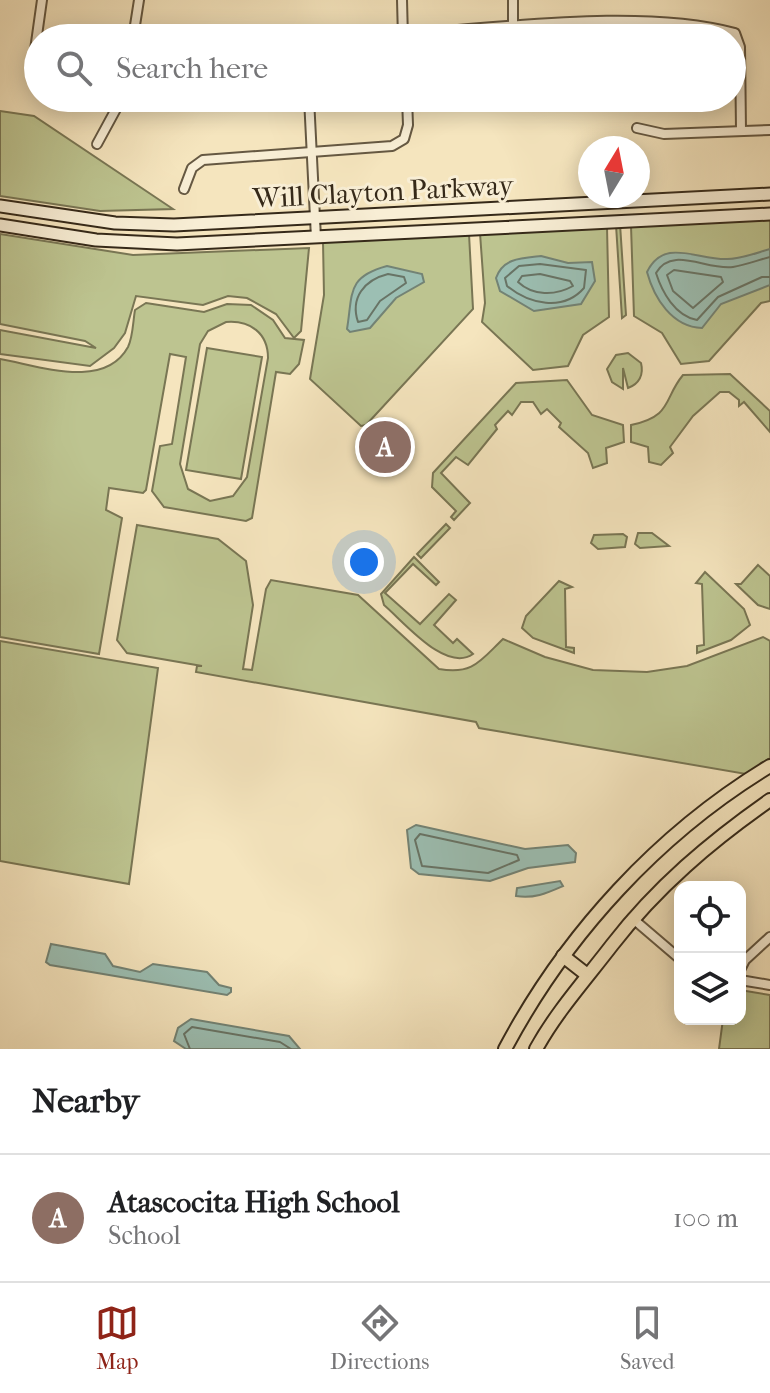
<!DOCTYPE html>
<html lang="en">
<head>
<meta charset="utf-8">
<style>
  body { margin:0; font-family:"IM FELL French Canon",serif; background:#f2f2f2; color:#202124 }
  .controls { position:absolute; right:24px; bottom:24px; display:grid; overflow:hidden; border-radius:16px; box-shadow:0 4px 20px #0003 }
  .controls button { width:72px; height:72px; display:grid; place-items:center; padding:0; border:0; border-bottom:2px solid #e0e0e0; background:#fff; color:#202124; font:40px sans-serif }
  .compass { position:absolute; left:578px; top:136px; width:72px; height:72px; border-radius:50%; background:#fff; box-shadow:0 4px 20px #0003; rotate:10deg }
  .you { position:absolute; left:364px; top:562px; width:28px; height:28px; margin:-20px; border:6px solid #fff; border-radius:50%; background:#1a73e8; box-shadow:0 0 0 12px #1a73e833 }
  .badge { display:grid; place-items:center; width:52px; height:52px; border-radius:50%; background:#8f2418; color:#fff; font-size:26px; font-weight:700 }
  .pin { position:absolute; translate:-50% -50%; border:4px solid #fff; box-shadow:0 2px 8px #0006 }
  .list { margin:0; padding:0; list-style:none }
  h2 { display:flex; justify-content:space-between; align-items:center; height:104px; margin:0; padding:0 32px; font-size:34px }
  h2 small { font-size:26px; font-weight:400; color:#757577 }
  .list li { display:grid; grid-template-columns:52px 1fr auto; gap:24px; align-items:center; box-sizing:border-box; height:128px; padding:0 32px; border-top:2px solid #e0e0e0 }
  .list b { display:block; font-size:30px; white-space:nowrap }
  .list p { margin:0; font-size:26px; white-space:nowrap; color:#757577 }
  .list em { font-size:26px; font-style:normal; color:#757577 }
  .icon { flex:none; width:44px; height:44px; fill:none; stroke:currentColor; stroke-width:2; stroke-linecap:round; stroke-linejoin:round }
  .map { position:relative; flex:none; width:770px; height:1049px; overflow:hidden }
  .search { position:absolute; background:#fff; box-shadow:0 4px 20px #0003; left:24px; right:24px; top:24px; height:88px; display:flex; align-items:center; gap:20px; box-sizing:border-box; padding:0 28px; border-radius:44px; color:#757577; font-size:30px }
  .sheet { height:232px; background:#fff }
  nav { display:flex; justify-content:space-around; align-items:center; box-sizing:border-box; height:112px; border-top:2px solid #e0e0e0; background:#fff; font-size:22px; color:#757577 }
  nav a { display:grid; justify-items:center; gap:4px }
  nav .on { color:#8f2418 }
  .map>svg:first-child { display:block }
</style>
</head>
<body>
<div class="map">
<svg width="770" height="1049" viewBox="0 0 770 1049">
  <rect width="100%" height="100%" fill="#f5e5be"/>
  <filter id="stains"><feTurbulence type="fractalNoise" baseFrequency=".0025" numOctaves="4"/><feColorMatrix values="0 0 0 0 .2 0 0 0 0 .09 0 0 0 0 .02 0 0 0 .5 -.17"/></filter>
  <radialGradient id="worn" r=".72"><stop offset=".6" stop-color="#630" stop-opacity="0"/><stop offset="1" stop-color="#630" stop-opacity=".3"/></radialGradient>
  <g fill="#bdc490" stroke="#797654" stroke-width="2" fill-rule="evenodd">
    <path d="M0 111 34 116 173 209 100 211 0 196Z"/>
    <path d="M770 218V301L761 303 709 361 681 364 662 333 634 316 631 226Z"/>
    <path d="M620 224 626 315 622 318 616 225Z"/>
    <path d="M607 227 609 317 583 335 568 366 533 370 482 322 485 303 480 233Z"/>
    <path d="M0 234 133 255 309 248 301 331 294 338 276 314 247 298 228 296 203 305 136 296 125 333 114 348 90 366 0 354V330L96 348 85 341 0 324Z"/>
    <path d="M469 234 473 309 366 425 361 426 310 379 324 295 323 242Z"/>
    <path d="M146 303 204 312 227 304 251 305 273 320 285 338 304 340 299 364 290 374 276 372 252 518 246 521 164 507 152 491 160 446 172 444 186 357 170 354 146 490 143 493 109 488 106 510 122 518 99 654 0 637V359C37 365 104 391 128 347 133 337 133 321 135 310ZM226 322C250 320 268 333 268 358L247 477 233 496 210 501 188 489 180 464 200 344 208 331Z"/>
    <path d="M207 348 262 357 241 479 186 470Z"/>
    <path d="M628 353 641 363C644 375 639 384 628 388L623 368V389L612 382 607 369 616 355Z"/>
    <path d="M730 374 770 411V432L744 402 739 406V400L729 392H720L693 416 670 447 673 453 661 465 649 462 648 447 631 442V425C673 416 663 399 683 375Z"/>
    <path d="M567 380 592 415 623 425 624 442 606 448 607 463 593 468 588 453 559 427 561 423 547 409 541 414 533 402H521L512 415 508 411 495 425 497 429 468 465 456 457 441 473 470 503 454 520 451 517 456 511 432 487 433 473 516 383Z"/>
    <path d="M446 524 450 528 421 558 417 554Z"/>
    <path d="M137 525 218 539 246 561 253 605 243 669 252 670 266 589 271 580 358 595 439 669C473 675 480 661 503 639L545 657 593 670 647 672 687 666 763 637 770 641V758L746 774 479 728 476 722 196 672 197 666H202L127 653 117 640Z"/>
    <path d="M638 533H652L669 546 640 548 635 544Z"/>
    <path d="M623 534 627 537 625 547 598 549 591 543 594 535Z"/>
    <path d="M414 557 439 582 436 585 413 564 385 593 420 624 449 594 456 600 434 625 453 643 457 639 473 654C446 673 405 623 384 605L381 594Z"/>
    <path d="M758 565 770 576V609L758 605 736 584H741Z"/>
    <path d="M705 572 744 609 750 625 731 640 697 653V646L704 645 702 584 696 583Z"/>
    <path d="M559 581 572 587 565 589 566 647 574 648V653L533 638 522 628 526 616Z"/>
    <path d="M0 641 158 668 129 884 0 861Z"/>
    <path d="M740 990 770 995V1049H719L723 1019H740Z"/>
  </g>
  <g fill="#9cbfb3" stroke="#738375" stroke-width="2">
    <path d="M770 249V285L721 304 702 328C672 327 654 298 647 272 664 237 697 260 727 259 741 259 756 253 770 249Z"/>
    <path d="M541 256 568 263 592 262 595 281 581 304 534 311 500 291 496 278C503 258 522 258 541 256Z"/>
    <path d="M387 266 422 274 424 282 396 298 370 328 350 332 347 329C353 294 346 277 387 266Z"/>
    <path d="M416 825 525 849 568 845 576 853 575 862 528 868 490 881 419 874 411 868 407 830Z"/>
    <path d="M560 881 563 886C547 893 534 899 516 896L517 888Z"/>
    <path d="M51 944 105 954 113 966 140 972 153 964 207 972 219 985 231 988V992L227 995 50 965 46 962Z"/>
    <path d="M191 1019 289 1036 300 1049H186L174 1041 178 1028Z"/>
  </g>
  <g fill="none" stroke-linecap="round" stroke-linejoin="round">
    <g stroke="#687466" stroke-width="2">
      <path d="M770 257C758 260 745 265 733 267 707 271 672 245 656 273 662 292 675 316 697 320L718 297 762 277H770"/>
      <path d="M540 264 586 270 584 288C563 312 529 304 507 286L505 278 519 266Z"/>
      <path d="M674 270 721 277 723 282 693 308 673 291 667 275Z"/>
      <path d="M388 274 404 277 406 283 380 301 367 320 358 322C350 298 364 280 388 274Z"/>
      <path d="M540 274 570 281 573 286C555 296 533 296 518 282L522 276Z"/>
      <path d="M420 834 517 855 519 860 488 873 422 866 415 840Z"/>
      <path d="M190 1049 184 1034 192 1027 280 1042 291 1049"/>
    </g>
    <g stroke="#655842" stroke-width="12">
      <g id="street">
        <path d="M402 0 403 38"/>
        <path d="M513 28V0"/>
        <path d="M403 34C502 28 640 8 735 33L740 47 741 130"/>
        <path d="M133 38 139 0"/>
        <path d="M33 64 42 0"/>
        <path d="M309 98 316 238"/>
        <path d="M637 128 664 134 770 130"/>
        <path d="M97 144 122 98"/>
        <path d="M184 189 192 168 203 160 392 146 404 139 408 125 407 98"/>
        <path d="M632 918 680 959"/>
        <path d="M740 970 745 960 770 937"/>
        <path d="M740 980 770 985"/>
      </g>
    </g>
    <g stroke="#352919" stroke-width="15">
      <g id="secondary">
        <path d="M0 206 115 223 174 225 770 194"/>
        <path d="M0 225 96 240 177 244 770 214"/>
      </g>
    </g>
    <g stroke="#352919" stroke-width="16">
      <g id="primary">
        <path d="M563 956 586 974"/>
        <path d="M505 1049C566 934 659 833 770 766"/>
        <path d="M536 1049C557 1011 586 979 612 945 657 887 710 842 770 800"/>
      </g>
    </g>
    <use href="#street" stroke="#f8eed5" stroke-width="8"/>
    <use href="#secondary" stroke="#f8eed5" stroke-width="11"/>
    <use href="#primary" stroke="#f5e5be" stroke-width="12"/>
  </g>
  <g text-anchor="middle" stroke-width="6" stroke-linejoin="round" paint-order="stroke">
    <g font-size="28" fill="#352919" stroke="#f8eed5">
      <text transform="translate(383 191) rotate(-3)" y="10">Will Clayton Parkway</text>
    </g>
  </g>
  <rect width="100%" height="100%" filter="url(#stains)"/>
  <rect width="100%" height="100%" fill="url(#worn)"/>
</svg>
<div class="controls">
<button><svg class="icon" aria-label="locate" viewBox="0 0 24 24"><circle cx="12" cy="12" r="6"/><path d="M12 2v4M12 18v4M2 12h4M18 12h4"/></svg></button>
<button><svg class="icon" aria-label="layers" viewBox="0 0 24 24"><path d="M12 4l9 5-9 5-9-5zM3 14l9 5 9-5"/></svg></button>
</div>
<svg class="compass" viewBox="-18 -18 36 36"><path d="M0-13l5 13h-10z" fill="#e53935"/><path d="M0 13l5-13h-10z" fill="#757577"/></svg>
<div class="you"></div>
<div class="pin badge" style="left:385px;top:447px;background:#8d6e63">A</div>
<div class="search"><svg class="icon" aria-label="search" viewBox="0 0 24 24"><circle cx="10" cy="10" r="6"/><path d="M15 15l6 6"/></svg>Search here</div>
</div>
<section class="sheet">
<h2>Nearby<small></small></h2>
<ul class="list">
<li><span class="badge" style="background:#8d6e63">A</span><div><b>Atascocita High School</b><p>School</p></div><em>100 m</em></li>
</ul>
</section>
<nav>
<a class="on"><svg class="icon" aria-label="map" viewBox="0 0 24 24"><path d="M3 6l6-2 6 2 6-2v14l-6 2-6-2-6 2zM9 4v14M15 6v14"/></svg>Map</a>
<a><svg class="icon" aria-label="directions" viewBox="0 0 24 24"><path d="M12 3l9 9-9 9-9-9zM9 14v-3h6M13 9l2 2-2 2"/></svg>Directions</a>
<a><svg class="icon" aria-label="saved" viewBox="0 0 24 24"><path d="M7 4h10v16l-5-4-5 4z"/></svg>Saved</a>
</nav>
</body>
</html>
